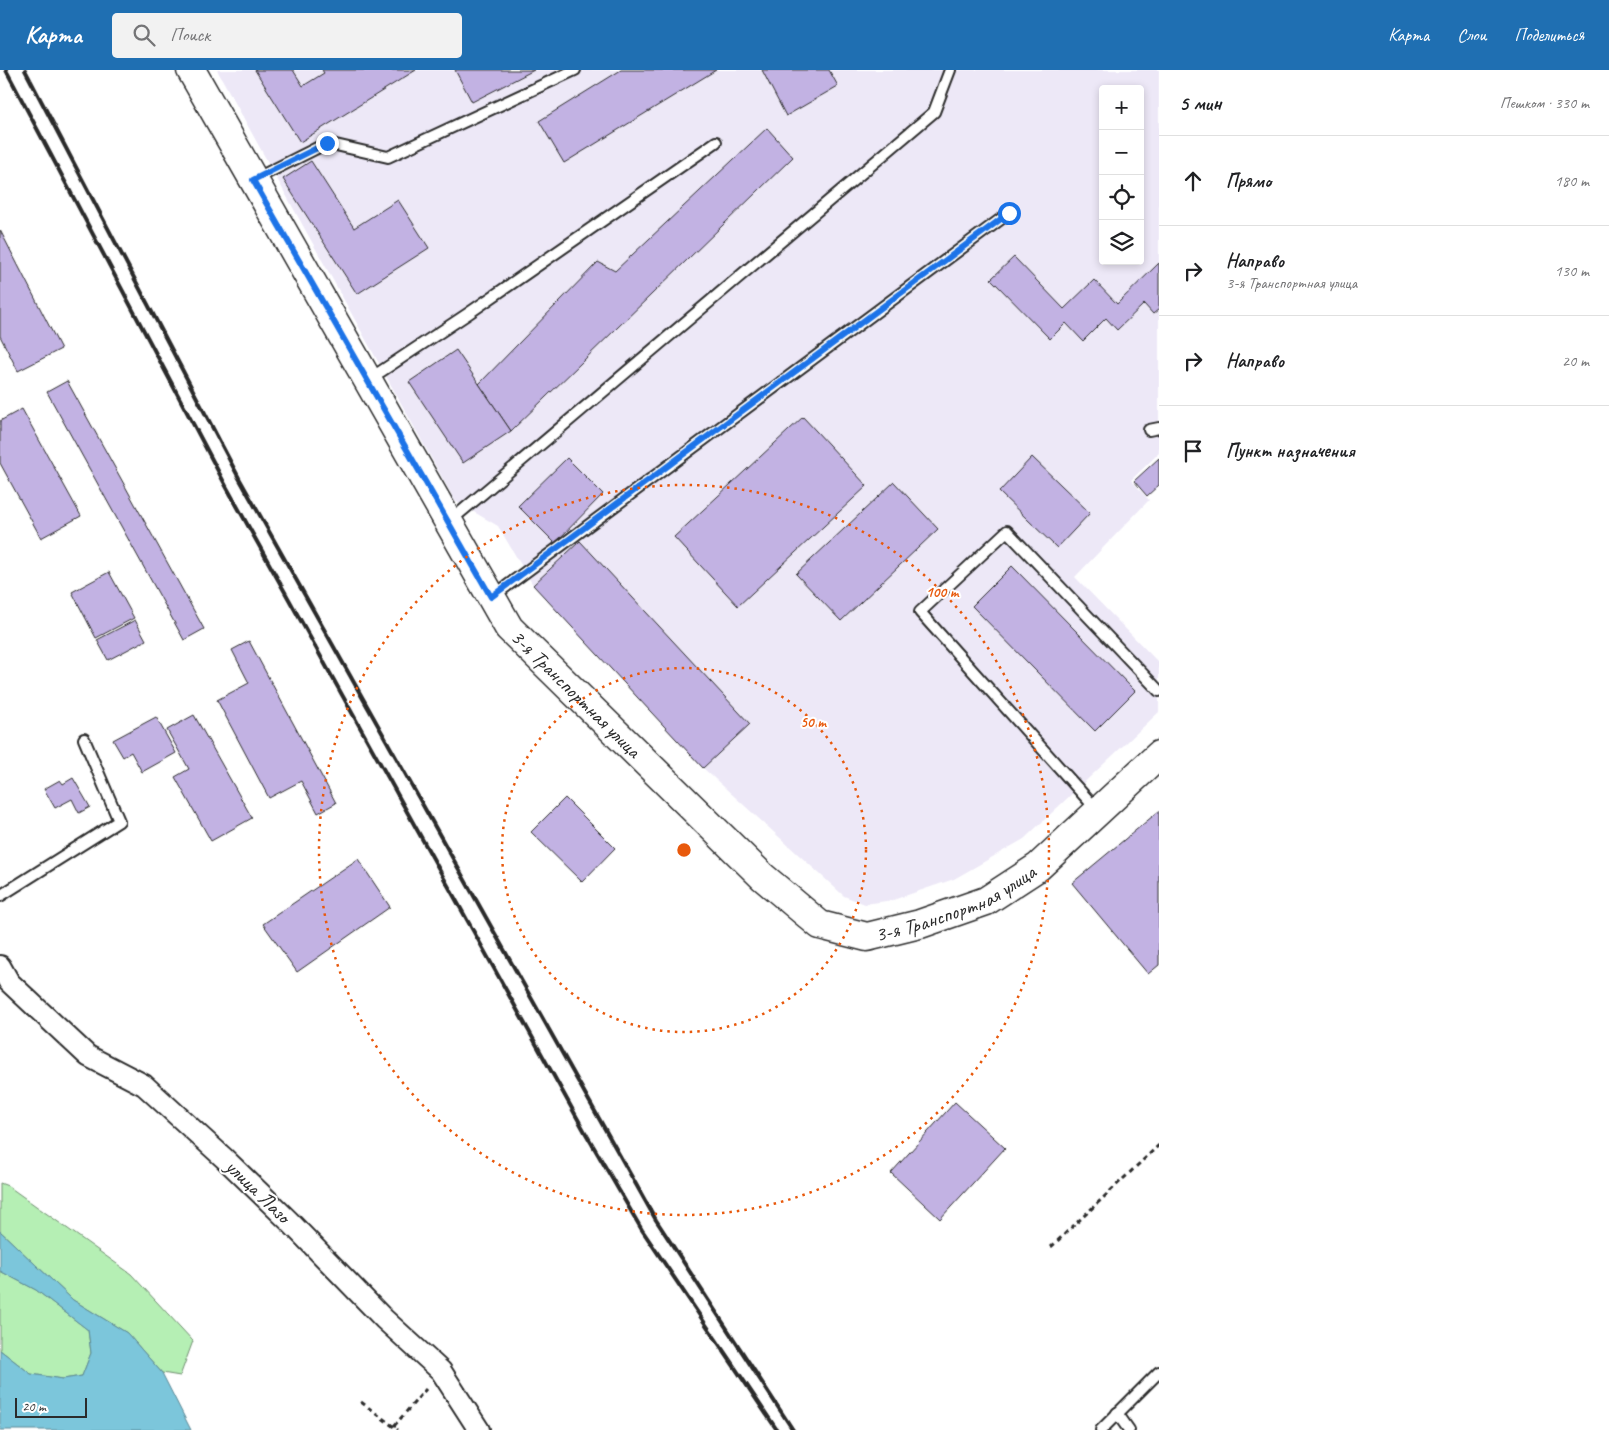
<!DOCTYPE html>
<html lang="ru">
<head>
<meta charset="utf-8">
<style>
  body { margin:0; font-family:Caveat,sans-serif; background:#f2f2f2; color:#202124 }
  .controls { position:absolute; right:15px; top:15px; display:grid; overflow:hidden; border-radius:5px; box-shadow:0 2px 8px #0003 }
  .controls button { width:45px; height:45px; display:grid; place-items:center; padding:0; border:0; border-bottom:1px solid #e0e0e0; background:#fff; color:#202124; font:25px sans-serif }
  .scale { position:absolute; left:15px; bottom:12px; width:72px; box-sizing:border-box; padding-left:5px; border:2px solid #2b2b2b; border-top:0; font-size:14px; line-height:18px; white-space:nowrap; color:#2b2b2b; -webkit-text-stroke:4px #fff; paint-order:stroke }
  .stop { position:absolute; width:15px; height:15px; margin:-11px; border:4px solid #1a73e8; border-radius:50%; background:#fff }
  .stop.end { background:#1a73e8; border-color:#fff; box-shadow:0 1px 5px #0008 }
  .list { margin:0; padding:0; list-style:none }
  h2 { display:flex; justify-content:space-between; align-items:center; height:65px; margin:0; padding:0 20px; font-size:21px }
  h2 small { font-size:16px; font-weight:400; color:#757577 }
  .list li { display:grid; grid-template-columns:32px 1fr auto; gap:15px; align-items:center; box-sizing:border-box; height:90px; padding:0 20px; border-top:1px solid #e0e0e0 }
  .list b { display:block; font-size:19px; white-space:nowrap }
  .list p { margin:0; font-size:16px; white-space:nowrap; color:#757577 }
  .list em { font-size:16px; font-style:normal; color:#757577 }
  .icon { flex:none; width:28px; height:28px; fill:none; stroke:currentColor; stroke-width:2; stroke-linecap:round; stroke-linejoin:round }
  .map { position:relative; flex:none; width:1159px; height:1360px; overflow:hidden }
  header { display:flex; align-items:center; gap:30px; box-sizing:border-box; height:70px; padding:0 25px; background:#1f6fb2; color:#fff }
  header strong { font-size:24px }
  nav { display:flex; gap:28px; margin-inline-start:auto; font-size:18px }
  .search { width:350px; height:45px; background:#f2f2f2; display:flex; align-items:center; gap:12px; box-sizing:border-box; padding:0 18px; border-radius:5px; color:#757577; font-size:19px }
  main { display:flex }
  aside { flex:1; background:#fff }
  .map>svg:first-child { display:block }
</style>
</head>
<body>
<header>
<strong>Карта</strong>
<div class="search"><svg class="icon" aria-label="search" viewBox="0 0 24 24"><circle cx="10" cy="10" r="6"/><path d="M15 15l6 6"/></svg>Поиск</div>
<nav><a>Карта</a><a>Слои</a><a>Поделиться</a></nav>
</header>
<main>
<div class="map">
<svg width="1159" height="1360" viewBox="0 0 1159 1360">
  <rect width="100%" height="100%" fill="#fff"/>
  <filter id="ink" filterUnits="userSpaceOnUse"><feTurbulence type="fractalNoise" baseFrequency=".02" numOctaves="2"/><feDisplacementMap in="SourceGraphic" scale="10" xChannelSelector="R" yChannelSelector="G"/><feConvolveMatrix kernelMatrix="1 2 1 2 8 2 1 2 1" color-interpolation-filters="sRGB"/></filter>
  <g filter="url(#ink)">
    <path fill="#ede8f7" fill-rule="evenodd" d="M217 0H1159V383L1131 410 1149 430 1075 507 1159 593V642L1024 769 954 809 893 830 865 834 844 826 703 698 533 515 498 456 455 431ZM1103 19H1140V191H1103Z"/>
    <g fill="#b5efb4" stroke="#708d70">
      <path d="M0 1113 8 1116 131 1204 193 1271 180 1306 162 1303 127 1263 73 1230 0 1161Z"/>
      <path d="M0 1201 36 1220 88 1260 91 1283 82 1306 63 1309 31 1304 0 1280Z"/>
    </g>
    <path fill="#7bc6db" stroke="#5b8895" d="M0 1161 73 1230 127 1263 162 1303 191 1360H0V1280L31 1304 63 1309 82 1306 91 1283 88 1260 36 1220 0 1201Z"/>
    <g fill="#c2b2e3" stroke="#2b2b2b">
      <path d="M255 0H293L303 16 324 3 322 0H416L300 72Z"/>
      <path d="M455 0H534L472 32Z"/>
      <path d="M621 0H716L564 93 539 51Z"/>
      <path d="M762 0H829L838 16 786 46Z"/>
      <path d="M767 58 793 87 511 361 479 314 598 192 615 201Z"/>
      <path d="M311 91 354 158 398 130 429 178 357 224 283 109Z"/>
      <path d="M0 160 61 279 18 301 0 266Z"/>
      <path d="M1014 187 1064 239 1094 210 1117 234 1159 193V239L1153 244 1144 234 1117 260 1106 248 1083 271 1066 253 1050 269 991 209Z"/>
      <path d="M456 280 511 361 463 393 409 312Z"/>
      <path d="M67 311 204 559 184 570 47 322Z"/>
      <path d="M22 339 81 446 41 468 0 393V351Z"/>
      <path d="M803 347 867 416 738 536 674 467Z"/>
      <path d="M1032 387 1090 443 1057 478 999 422Z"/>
      <path d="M567 388 603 424 555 473 518 436Z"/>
      <path d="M1159 388V415L1147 426 1134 411Z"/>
      <path d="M894 412 938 459 841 551 796 504Z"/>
      <path d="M580 471 750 654 703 698 533 515Z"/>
      <path d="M1012 496 1135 621 1095 661 972 536Z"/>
      <path d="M109 502 134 548 96 568 72 522Z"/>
      <path d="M135 550 146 570 108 590 97 570Z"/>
      <path d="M249 571 336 733 318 743 301 711 269 728 217 630 249 613 232 580Z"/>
      <path d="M194 645 252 748 211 771 175 707 189 699 167 660Z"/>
      <path d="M156 647 176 683 142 702 131 682 123 687 113 670Z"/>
      <path d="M73 708 90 737 79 743 72 729 55 738 44 719 60 710 63 714Z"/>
      <path d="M565 728 615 778 582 812 531 762Z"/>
      <path d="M1159 741V895L1148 904 1072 813Z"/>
      <path d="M358 789 390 837 297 902 263 854Z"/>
      <path d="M955 1032 1005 1078 940 1149 891 1103Z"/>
    </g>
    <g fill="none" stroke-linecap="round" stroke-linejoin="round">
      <g stroke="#2b2b2b" stroke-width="14">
        <g id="lane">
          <path d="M255 109 327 73 388 87 575 0"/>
          <path d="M368 310 469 243 716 72"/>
          <path d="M1149 360 1159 358"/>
          <path d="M449 452 934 42 950 0"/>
          <path d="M492 527 1009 143"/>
          <path d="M1098 741 920 542 1007 461 1159 621"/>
          <path d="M0 826 119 751 84 669"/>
          <path d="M1117 1343 1129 1360"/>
          <path d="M1101 1360 1159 1302"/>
        </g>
      </g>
      <g stroke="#2b2b2b" stroke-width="24">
        <path id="street" d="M0 896 9 912 88 986 144 1015 224 1088 289 1151 384 1249 441 1301 479 1360"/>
      </g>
      <g stroke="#2b2b2b" stroke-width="31">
        <g id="secondary">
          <path id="s1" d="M191 0 509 558 763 807 820 855 867 867 920 854 986 831 1038 797 1159 685"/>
        </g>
      </g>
      <g stroke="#2b2b2b" stroke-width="3" stroke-dasharray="5 4" stroke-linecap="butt">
        <path d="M1051 1177 1159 1075"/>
        <path d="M361 1332 398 1360"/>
        <path d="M394 1356 426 1319"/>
      </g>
      <use href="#lane" stroke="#fff" stroke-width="10"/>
      <use href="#street" stroke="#fff" stroke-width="20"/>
      <use href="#secondary" stroke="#fff" stroke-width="28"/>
      <g stroke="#2b2b2b" stroke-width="4">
        <path d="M6 0 226 416 585 1062 642 1160 777 1360"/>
        <path d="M25 0 239 408 656 1150 793 1360"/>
      </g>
    </g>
  </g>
  <g fill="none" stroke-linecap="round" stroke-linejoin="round" filter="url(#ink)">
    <path stroke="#1a73e8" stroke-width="6" d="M327 73 253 110 491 527 1009 143"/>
  </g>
  <g fill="none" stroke="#e8590c" stroke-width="2.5" stroke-dasharray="2.5 5">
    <circle cx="684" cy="780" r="182"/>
    <circle cx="684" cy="780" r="365"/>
  </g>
  <g text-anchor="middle" stroke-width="4" stroke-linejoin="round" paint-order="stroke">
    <g font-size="21" fill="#2b2b2b" stroke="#fff">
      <text dy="7" stroke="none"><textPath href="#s1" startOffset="736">3-я Транспортная улица</textPath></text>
      <text dy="7" stroke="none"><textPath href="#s1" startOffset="1216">3-я Транспортная улица</textPath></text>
      <text transform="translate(258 1121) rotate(44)" y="7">улица Лазо</text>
    </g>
  </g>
  <circle cx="684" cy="780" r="8" fill="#e8590c" stroke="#fff" stroke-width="2.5"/>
  <g font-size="15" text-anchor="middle" font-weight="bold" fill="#e8590c" stroke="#fff" stroke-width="4" stroke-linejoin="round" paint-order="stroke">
    <text x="942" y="527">100 m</text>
    <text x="813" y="657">50 m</text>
  </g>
</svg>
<div class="controls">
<button>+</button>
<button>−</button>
<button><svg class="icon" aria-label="locate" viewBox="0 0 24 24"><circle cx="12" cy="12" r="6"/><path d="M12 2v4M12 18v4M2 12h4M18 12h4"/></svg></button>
<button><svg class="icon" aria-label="layers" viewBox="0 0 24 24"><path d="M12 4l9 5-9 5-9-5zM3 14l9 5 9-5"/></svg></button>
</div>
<div class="scale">20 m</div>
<div class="stop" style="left:1009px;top:143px"></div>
<div class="stop end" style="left:327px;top:73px"></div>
</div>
<aside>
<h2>5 мин<small>Пешком · 330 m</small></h2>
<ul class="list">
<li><svg class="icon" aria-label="ahead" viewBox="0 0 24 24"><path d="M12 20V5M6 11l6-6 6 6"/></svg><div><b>Прямо</b></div><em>180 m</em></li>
<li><svg class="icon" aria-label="right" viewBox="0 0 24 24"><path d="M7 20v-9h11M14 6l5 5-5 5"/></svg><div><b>Направо</b><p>3-я Транспортная улица</p></div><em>130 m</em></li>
<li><svg class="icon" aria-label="right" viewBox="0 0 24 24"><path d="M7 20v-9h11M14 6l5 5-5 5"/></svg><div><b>Направо</b></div><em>20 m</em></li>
<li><svg class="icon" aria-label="arrive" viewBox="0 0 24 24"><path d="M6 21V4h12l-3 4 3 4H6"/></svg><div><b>Пункт назначения</b></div></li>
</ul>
</aside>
</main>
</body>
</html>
